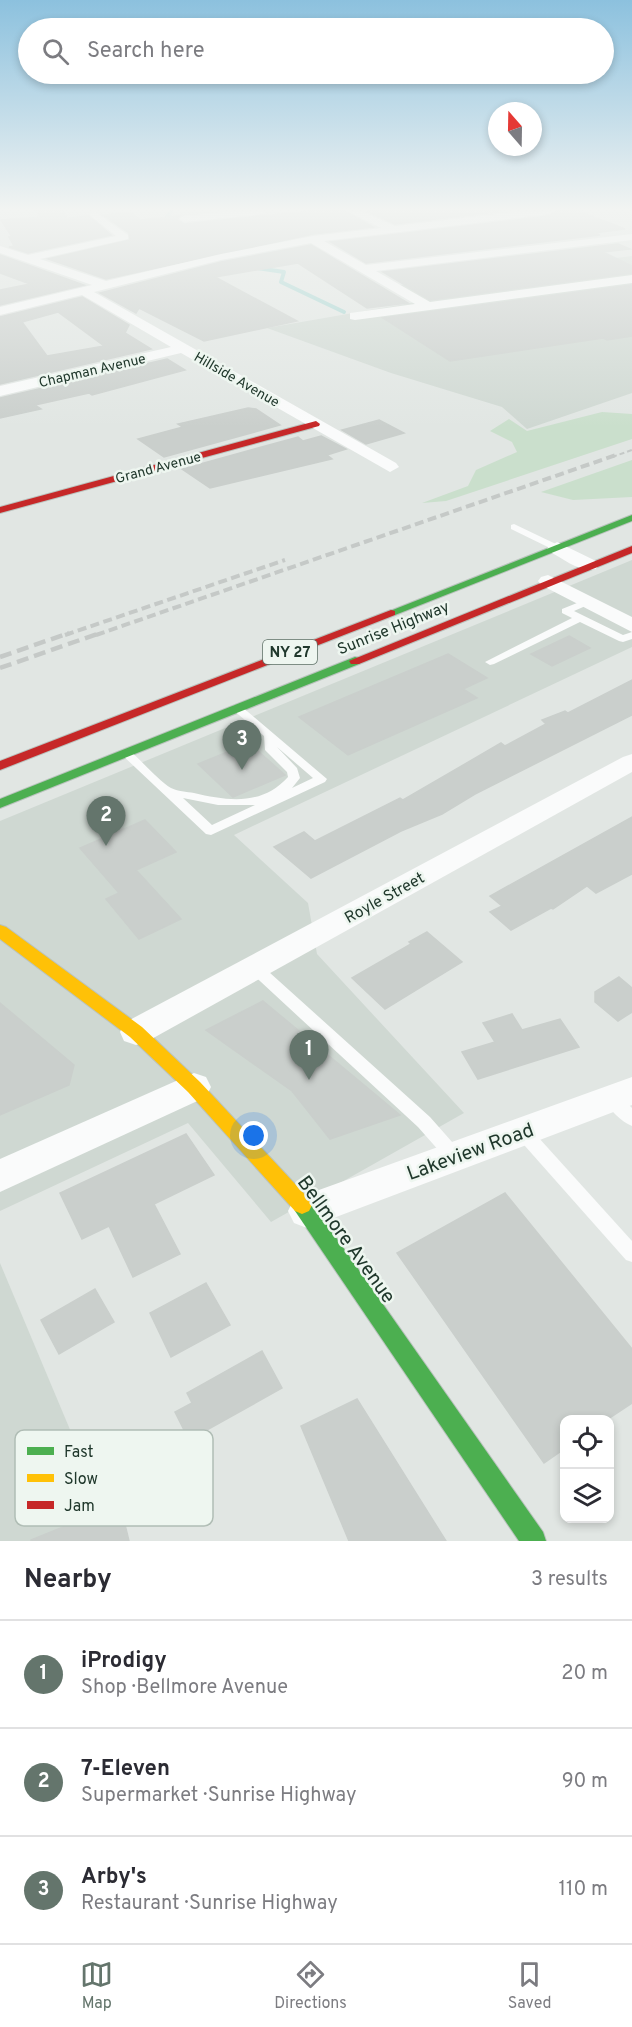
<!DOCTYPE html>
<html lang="en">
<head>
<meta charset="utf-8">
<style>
  body { margin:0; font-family:Overpass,sans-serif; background:#f7f7f7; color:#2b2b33 }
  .controls { position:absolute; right:18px; bottom:18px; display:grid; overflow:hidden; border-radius:12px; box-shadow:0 3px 9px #0003 }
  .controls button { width:54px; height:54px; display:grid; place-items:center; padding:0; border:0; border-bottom:2px solid #e1e1e2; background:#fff; color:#2b2b33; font:30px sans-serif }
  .compass { position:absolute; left:488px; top:102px; width:54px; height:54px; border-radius:50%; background:#fff; box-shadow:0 3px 9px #0003; rotate:340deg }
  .you { position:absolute; left:254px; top:1136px; width:21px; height:21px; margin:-15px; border:4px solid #fff; border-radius:50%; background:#1a73e8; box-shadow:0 0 0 9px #1a73e833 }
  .badge { display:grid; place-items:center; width:39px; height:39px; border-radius:50%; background:#64756c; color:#fff; font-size:20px; font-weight:700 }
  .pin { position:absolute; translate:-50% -50px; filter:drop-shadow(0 2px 3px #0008) }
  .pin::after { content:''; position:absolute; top:32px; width:21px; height:18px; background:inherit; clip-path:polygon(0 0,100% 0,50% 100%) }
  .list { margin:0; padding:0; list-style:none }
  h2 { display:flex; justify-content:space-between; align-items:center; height:78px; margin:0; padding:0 24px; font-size:26px }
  h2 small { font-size:20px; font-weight:400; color:#7c7c81 }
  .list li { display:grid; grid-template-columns:39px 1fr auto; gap:18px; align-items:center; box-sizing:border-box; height:108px; padding:0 24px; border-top:2px solid #e1e1e2 }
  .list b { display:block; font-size:22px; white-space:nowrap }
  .list p { margin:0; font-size:20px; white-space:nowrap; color:#7c7c81 }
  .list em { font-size:20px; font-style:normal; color:#7c7c81 }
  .icon { flex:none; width:33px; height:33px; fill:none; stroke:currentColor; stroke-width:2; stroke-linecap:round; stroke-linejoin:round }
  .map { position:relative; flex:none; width:632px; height:1541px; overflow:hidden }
  .search { position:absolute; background:#fff; box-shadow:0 3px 9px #0003; left:18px; right:18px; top:18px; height:66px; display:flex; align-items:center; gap:15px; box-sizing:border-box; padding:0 21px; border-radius:33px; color:#7c7c81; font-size:22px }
  .sheet { height:402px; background:#fff }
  nav { display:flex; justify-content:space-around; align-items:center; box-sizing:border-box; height:84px; border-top:2px solid #e1e1e2; background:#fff; font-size:16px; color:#7c7c81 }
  nav a { display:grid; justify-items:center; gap:3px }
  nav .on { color:#64756c }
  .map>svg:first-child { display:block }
</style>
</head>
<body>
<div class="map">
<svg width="632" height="1541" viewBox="0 0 632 1541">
  <rect width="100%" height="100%" fill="#e1e6e3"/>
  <g fill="#cfd8d2">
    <path d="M632 256V393L527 429 502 407 391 373 267 328 422 301 399 285Z"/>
    <path d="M632 560V647L234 835 308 903 317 954 464 1113 271 1222 188 1123 0 1211V821Z"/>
    <path d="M0 1263 108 1520 63 1541H0Z"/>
  </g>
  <g fill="#cadfcc">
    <path d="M602 412 632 414V439L446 501 422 503 468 486 476 470 517 452 512 442 490 431 509 419 527 431Z"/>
    <path d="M632 460V497L573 500 541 492Z"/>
  </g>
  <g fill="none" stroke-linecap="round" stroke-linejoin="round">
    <g stroke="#a3d4d0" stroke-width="4">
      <path d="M166 219 171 211"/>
      <path d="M257 268 284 272 281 282 344 312"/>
    </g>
  </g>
  <g fill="#cacfcc" stroke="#cacfcc" stroke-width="1.5" fill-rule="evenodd">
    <path d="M36 211H63L67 218 89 216 111 235 28 253 9 247 14 246 9 237H12L1 220 40 217Z"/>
    <path d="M309 211H345L373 227 313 234 106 279 48 259 130 240 129 233 103 215 131 212 140 220 180 216 177 220 184 224Z"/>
    <path d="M367 211H502L395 224Z"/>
    <path d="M556 211H579L625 229 594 233 600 235 366 263 331 242 549 216Z"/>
    <path d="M618 244 630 249 603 252 632 266V273L430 300 383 272Z"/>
    <path d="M311 245 408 303 367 308 298 263 215 277 297 321 204 341 139 308 136 313 100 293 221 262Z"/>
    <path d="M0 255 84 285 0 305V290L30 284 0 273Z"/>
    <path d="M632 285V336L607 340 603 338 450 361 383 318Z"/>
    <path d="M82 297 129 325 125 333 151 349 0 384V317ZM58 312 104 346 47 356 22 322Z"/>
    <path d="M167 359 185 370 92 395 89 393 35 405 41 409 0 418V398Z"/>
    <path d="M248 408 256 409 280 425 164 457 138 439 183 427 178 424Z"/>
    <path d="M379 420 404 433 366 444 342 430Z"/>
    <path d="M321 436 346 449 327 455 332 459 210 488 182 469 298 437 303 441Z"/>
    <path d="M569 636 590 648 552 666 531 654Z"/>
    <path d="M448 654 487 678 463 689 477 698 348 755 299 717Z"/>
    <path d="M632 680V715L475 794 442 814 401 831 311 878 274 847 304 832 315 841 400 798 403 800 501 743 505 746 546 724 542 720 565 711 568 713Z"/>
    <path d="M249 743 285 775 233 797 198 764Z"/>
    <path d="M632 817V874L596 893 587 886 553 909 551 908 511 930 490 912 502 906 490 896Z"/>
    <path d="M145 820 176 852 136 870 181 919 139 939 106 899 119 893 80 848Z"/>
    <path d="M427 932 462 962 385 1009 352 978 411 944 409 942Z"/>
    <path d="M619 977 632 988V1012L618 1021 595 1002V992Z"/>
    <path d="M263 1001 400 1115 330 1139 292 1091 206 1030Z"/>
    <path d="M0 1003 74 1065 69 1085 0 1115Z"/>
    <path d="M512 1014 522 1030 560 1019 579 1047 478 1079 462 1052 495 1042 483 1023Z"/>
    <path d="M186 1134 214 1175 154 1204 180 1254 133 1277 109 1226 82 1239 60 1193Z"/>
    <path d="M505 1193 632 1349V1403L608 1419H564V1449L544 1463 397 1253Z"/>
    <path d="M206 1283 230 1325 171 1357 150 1313Z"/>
    <path d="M95 1289 114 1322 59 1354 41 1320Z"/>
    <path d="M262 1351 282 1388 189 1440 175 1412 192 1403 187 1393Z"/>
    <path d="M357 1399 446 1541H349L301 1426Z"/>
    <path d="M120 1504 129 1541H31V1540Z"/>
  </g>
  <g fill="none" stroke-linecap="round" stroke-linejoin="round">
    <g stroke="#bac3be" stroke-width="2">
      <g id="fast">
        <path d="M632 515V521L395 615H387L385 613Z"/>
        <path d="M355 657 359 658 361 661 359 664 0 808V799Z"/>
        <path d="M302 1196 309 1199 543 1532 546 1541H519L295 1211 292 1205 295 1199Z"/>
      </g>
    </g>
    <g stroke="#bac3be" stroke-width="2">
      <path id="slow" d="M0 925 6 927 142 1027 200 1082 309 1199 312 1205 309 1211 302 1214 295 1211 188 1092 130 1037 0 939Z"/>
    </g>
    <g stroke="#bac3be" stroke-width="2">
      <g id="jam">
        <path d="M316 421 320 424 319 426 0 513V507Z"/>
        <path d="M632 546V553L359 664H351L349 661Z"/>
        <path d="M391 610 395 611V615L0 770V761Z"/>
      </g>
    </g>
    <g fill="#fafbfb" fill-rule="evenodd">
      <path d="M514 524 560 546 562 548 557 551 554 550 511 529V525Z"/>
      <path d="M587 599 592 602 590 604 574 611 623 635 632 632V639L623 642 619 641 580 622 494 664 490 665 485 662 572 618 562 613V609Z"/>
      <path d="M237 705 241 706 327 779 325 782 211 835 206 834 120 753 122 751H130C141 760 159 781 171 788 177 791 187 792 194 793 228 801 262 806 288 777L287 772 265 750 264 736 233 710 231 708 233 706ZM277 747 313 778 292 788 300 778 297 768ZM183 798 218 805H255L212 825Z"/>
      <path d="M254 962 259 963 430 1117 460 1151 462 1156 460 1161 454 1163 448 1161 418 1127 249 971 247 967 249 963Z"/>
      <path d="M612 1092 618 1094 632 1108V1126C621 1122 609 1109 604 1099L606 1094Z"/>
      <path d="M523 1125 529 1127 632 1241V1262L626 1260 517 1137 515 1132 517 1127Z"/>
    </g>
    <g fill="#fafbfb" fill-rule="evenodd">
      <path d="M94 211 128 235V239L40 259 106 281 221 254 313 236 381 228 347 211H361L395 226 522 211H554L549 214 324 241 366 265 632 234V240L376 271 430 302 632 275V283L355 320 350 319V313L415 304 311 243 221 260 94 292 396 463 399 467 390 472 181 353 0 396V386L171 347 82 295 0 315V307L92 285 0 253V246L28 255 116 236 91 216 90 214Z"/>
      <path d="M232 211H268L263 214 184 222 179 219 184 216Z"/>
      <path d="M557 542 596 561 599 565 596 569C580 573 564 559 550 552L547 548Z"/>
      <path d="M548 575 632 617V632L541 585 538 581 541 577Z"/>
      <path d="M632 754V772L148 1041 136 1045 124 1041 120 1032 124 1023 623 757Z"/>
      <path d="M194 1073 206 1077 211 1087 206 1097 0 1192V1159Z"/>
      <path d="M632 1077V1105L307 1228 294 1223 288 1211 294 1199Z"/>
    </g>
    <use href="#fast" fill="#4caf50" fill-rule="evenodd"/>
    <use href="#slow" fill="#ffc107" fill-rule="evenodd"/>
    <use href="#jam" fill="#c62828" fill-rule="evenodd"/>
    <path stroke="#c5c9c7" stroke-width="2" stroke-dasharray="5 3" stroke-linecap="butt" d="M612 457 632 450"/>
    <g stroke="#c5c9c7" stroke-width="4" stroke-dasharray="9 4.5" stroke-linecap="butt">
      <path d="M65 635 285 560"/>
      <path d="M96 635 616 455"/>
    </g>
    <g stroke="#c5c9c7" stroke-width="4.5" stroke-dasharray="12 6" stroke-linecap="butt">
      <path d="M0 657 69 633"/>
      <path d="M0 668 100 633"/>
    </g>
  </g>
  <linearGradient id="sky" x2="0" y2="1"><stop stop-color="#8cc1de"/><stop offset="0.49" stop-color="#f2f4f2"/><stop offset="1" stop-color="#f2f4f2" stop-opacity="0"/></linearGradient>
  <rect width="632" height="427" fill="url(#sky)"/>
  <g text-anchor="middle" stroke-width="5" stroke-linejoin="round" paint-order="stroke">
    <g font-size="14" fill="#20382c" stroke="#eef6f0">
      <text transform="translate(92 370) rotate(-13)" y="5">Chapman Avenue</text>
      <text transform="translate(237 379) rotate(30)" y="5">Hillside Avenue</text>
      <text transform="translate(158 467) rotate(-15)" y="5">Grand Avenue</text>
    </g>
    <rect fill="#eef6f0" stroke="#5e7167" stroke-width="1.5" x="263" y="640" width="54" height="24" rx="4.5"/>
    <g font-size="15" font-weight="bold" fill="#20382c">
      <text x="290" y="657">NY 27</text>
    </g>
    <g font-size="16" fill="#20382c" stroke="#eef6f0">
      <text transform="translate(393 627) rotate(-22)" y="6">Sunrise Highway</text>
      <text transform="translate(384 897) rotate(-29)" y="6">Royle Street</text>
    </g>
    <g font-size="20" fill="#20382c" stroke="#eef6f0">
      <text transform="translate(470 1151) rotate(-20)" y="7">Lakeview Road</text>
      <text transform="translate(347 1239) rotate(54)" y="7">Bellmore Avenue</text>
    </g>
  </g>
  <rect x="15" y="1430" width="198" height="96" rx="9" fill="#eef6f0" stroke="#b0bdb5" stroke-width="1.5"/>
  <rect x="27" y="1447" width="27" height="8" fill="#4caf50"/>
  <rect x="27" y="1474" width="27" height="8" fill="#ffc107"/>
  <rect x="27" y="1501" width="27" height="8" fill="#c62828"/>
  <g font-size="16" fill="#20382c">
    <text x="64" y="1457">Fast</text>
    <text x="64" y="1484">Slow</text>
    <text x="64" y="1511">Jam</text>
  </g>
</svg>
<div class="controls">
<button><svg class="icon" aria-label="locate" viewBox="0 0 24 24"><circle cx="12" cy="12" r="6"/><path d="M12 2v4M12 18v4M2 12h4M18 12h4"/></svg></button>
<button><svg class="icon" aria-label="layers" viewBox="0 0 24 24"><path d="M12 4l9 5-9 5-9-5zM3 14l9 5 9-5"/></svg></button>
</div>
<svg class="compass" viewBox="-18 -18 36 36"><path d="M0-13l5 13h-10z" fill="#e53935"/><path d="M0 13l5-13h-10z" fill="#7c7c81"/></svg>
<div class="you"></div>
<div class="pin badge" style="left:309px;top:1080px">1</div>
<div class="pin badge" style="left:106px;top:846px">2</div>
<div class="pin badge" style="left:242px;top:770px">3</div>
<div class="search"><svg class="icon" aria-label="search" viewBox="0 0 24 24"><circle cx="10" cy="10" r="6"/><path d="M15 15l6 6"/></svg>Search here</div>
</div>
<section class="sheet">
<h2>Nearby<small>3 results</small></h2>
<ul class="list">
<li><span class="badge">1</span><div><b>iProdigy</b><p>Shop · Bellmore Avenue</p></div><em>20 m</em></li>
<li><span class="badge">2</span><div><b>7-Eleven</b><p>Supermarket · Sunrise Highway</p></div><em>90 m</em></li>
<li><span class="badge">3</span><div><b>Arby's</b><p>Restaurant · Sunrise Highway</p></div><em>110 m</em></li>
</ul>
</section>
<nav>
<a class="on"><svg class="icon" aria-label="map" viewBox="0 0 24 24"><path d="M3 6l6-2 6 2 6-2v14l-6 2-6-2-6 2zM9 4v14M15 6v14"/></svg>Map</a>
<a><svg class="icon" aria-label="directions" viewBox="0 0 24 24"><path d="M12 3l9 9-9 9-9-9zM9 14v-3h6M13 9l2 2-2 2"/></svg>Directions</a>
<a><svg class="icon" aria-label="saved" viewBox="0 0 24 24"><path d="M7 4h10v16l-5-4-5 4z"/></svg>Saved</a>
</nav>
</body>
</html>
